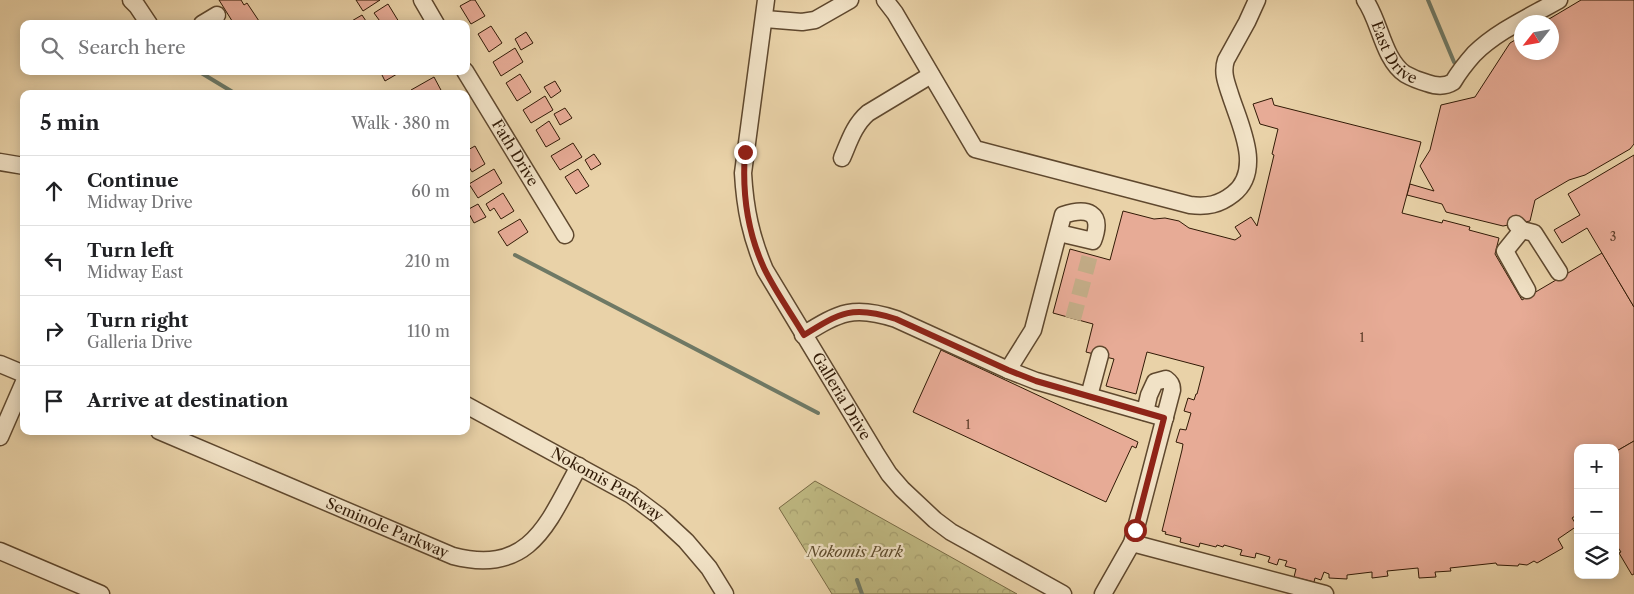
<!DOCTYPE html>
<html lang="en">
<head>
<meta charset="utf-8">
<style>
  body { margin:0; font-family:"Libre Caslon Text",serif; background:#f6f6f6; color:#202124 }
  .controls { position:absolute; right:15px; bottom:15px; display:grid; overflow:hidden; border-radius:10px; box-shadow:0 2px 12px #0003 }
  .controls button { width:45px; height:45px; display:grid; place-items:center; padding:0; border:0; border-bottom:1px solid #e0e0e0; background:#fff; color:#202124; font:25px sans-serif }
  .compass { position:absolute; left:1514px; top:15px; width:45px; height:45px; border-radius:50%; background:#fff; box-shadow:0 2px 12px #0003; rotate:239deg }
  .stop { position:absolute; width:15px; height:15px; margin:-11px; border:4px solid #8f2418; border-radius:50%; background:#fff }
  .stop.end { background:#8f2418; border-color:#fff; box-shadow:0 1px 5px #0008 }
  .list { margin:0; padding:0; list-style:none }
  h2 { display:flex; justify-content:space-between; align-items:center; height:65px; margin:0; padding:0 20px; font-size:21px }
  h2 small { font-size:16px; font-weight:400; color:#757577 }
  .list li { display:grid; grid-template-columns:32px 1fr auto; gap:15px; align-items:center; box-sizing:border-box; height:70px; padding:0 20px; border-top:1px solid #e0e0e0 }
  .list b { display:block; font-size:19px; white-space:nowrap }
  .list p { margin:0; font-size:16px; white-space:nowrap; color:#757577 }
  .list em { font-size:16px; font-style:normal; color:#757577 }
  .icon { flex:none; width:28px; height:28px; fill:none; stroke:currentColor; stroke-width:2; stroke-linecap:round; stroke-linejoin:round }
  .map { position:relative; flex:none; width:1634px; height:594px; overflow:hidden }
  .search { position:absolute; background:#fff; box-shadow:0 2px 12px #0003; left:20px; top:20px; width:450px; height:55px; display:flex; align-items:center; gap:12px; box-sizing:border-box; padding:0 18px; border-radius:10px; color:#757577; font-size:19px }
  .panel { position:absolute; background:#fff; box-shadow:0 2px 12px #0003; left:20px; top:90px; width:450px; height:345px; border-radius:10px }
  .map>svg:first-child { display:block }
</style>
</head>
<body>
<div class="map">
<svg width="1634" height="594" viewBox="0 0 1634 594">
  <defs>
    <pattern id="park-crowns" width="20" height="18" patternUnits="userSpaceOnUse" patternTransform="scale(1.25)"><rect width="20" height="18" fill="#bfb982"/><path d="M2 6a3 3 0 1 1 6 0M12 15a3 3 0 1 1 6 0" fill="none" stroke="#a59e6f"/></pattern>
  </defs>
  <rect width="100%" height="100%" fill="#e9d2a8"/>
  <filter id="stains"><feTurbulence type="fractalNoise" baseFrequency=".004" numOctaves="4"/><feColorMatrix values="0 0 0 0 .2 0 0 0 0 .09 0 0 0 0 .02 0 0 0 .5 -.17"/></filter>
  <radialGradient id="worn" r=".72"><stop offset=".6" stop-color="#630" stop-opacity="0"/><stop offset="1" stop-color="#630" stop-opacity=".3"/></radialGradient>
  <path fill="url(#park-crowns)" stroke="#786a44" d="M815 481 1017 594H832L779 508Z"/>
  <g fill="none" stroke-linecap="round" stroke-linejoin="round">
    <g stroke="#6f7965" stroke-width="4">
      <path d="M1428 0 1454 62"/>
      <path d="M198 71 236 94"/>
      <path d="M515 255 818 413"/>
      <path d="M857 580 862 594"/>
    </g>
  </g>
  <g fill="#e7ab96" stroke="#311a06">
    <path d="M219 0H241L244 5 247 3 261 24H234Z"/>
    <path d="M356 0H380L363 11Z"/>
    <path d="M471 0H475L485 16 471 24 460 6Z"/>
    <path d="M1581 0H1634V144L1630 149 1585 175 1569 180 1535 200 1530 221 1503 226 1446 212 1442 204 1407 195 1410 184 1434 191 1420 166 1430 150 1441 105 1475 97 1510 43 1522 36V52H1552V22H1544Z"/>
    <path d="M388 4 399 22 395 24H382L374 13Z"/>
    <path d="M362 15 368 24H351L350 22Z"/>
    <path d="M491 26 502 43 489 52 478 34Z"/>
    <path d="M526 32 533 43 521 50 515 39Z"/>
    <path d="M515 48 523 62 501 76 493 62Z"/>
    <path d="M380 71H395L397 74 385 81Z"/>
    <path d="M520 74 531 92 517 101 506 83Z"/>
    <path d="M434 77 442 92 438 94H413L411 90Z"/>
    <path d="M555 81 561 91 551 98 544 87Z"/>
    <path d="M545 96 553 110 531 123 523 110Z"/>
    <path d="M1272 98 1274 105 1421 142 1402 213 1442 223 1443 220 1470 227 1469 230 1499 238 1495 254 1522 300 1602 253 1634 307V441L1615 452V448H1578V474L1576 475 1578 479V514L1572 518 1577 526 1558 539 1563 548 1537 563 1534 561 1527 565 1519 564 1518 566 1497 565 1496 563 1450 568 1451 571 1435 572 1436 577 1419 578 1418 568 1387 571 1388 576 1372 578V572L1347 575V579L1329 578V574L1324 572 1321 580 1315 578 1314 582 1294 577 1296 569 1285 566 1287 561 1279 559 1277 565 1268 562 1270 557 1256 553 1255 558 1240 555 1242 550 1224 545 1223 547 1217 545 1216 547 1200 543 1199 547 1180 542 1181 538 1165 534 1166 532 1162 531 1182 450 1183 444 1176 442 1180 429 1186 430 1191 413 1184 411 1188 398 1194 400 1196 394H1197L1204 367 1147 352 1136 394 1106 386 1114 359 1086 352 1093 324 1053 313 1070 249 1110 260 1123 211 1154 219 1165 218 1179 221 1189 228 1235 240 1241 236 1235 227 1251 217 1257 226 1274 155 1272 154 1278 129 1260 124 1253 104Z"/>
    <path d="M565 108 572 118 560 125 554 114Z"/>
    <path d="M549 121 560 139 546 147 536 130Z"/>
    <path d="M573 143 582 157 560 170 551 156Z"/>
    <path d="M475 146 485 164 472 172 466 162V151Z"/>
    <path d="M594 154 601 164 591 170 585 160Z"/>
    <path d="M1634 155V307L1587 228 1562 243 1554 230 1580 215 1568 194Z"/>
    <path d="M494 169 502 183 478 198 469 184Z"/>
    <path d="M578 169 589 186 576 194 565 177Z"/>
    <path d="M503 193 514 211 501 219 494 208 490 211 486 204Z"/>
    <path d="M478 204 486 217 474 223 467 210Z"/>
    <path d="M520 219 528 232 507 246 498 232Z"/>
    <path d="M941 350 1138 442 1136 448 1132 446 1106 502 913 412Z"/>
    <path d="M1634 441V574L1632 575 1619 553 1621 552 1615 543V452Z"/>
  </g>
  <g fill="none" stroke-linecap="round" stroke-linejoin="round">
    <path stroke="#c4ad88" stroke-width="16" stroke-dasharray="16 8" stroke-linecap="butt" d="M1073 319 1090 255"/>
    <g stroke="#5f482e" stroke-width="19">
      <g id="minor">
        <path d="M131 0 137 6 149 24"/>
        <path d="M422 0 436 24"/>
        <path id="s1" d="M766 0 743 173C745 209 751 237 765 270L875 452 889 474 902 489 935 520 951 532 1063 594"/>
        <path d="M885 0 895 13 975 149 1190 205C1207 207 1219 205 1233 194 1264 170 1239 123 1230 94 1226 82 1222 72 1226 60L1247 22 1257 0"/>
        <path id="s2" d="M1365 0C1380 21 1383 59 1405 74 1412 78 1420 81 1427 83 1435 86 1445 87 1453 82 1459 72 1466 63 1474 54 1497 31 1531 16 1559 0"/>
        <path d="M765 19 802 22 815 20 850 0"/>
        <path d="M202 24 217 15"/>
        <path id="s3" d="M465 71 565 235"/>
        <path d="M842 158C849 142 854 125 868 113L931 75"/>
        <path d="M0 162 24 166"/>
        <path d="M1516 224 1522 230 1534 233 1559 272"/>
        <path d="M1522 230 1505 251 1527 290"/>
        <path d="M803 335C840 312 854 305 896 319L1008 370 1036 381 1165 418"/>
        <path d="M0 364 24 374"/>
        <path d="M1008 370 1033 330 1063 215C1087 207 1104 212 1093 241L1059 233"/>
        <path d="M1089 396 1100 355"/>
        <path id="s4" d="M466 405 631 495 659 516 686 541 709 568 725 594"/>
        <path id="s5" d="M159 431 453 556C530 576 548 523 579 466"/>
        <path d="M0 437 24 382"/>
        <path d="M1132 543 1325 594"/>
        <path d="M0 551 101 594"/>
        <path d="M1103 594 1132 543 1172 390C1172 384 1170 382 1166 379L1155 382 1149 395 1145 412"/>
      </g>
    </g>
    <use href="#minor" stroke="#f1e2c6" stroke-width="16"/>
  </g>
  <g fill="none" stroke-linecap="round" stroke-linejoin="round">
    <path stroke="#8f2418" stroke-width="6" d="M745 152C742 192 747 231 764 268 775 291 791 313 804 335 841 312 853 305 896 319L1008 370 1036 381 1164 418 1135 530"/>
  </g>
  <g text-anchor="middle" stroke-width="4.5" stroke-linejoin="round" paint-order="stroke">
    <g font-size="12" fill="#5e3e2a">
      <text x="1613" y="241">3</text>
      <text x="1362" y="342">1</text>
      <text x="968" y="429">1</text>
    </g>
    <g font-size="15" fill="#311a06" stroke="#f1e2c6">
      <text dy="5" stroke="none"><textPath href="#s2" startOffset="61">East Drive</textPath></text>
      <text dy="5" stroke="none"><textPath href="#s3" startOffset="96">Fath Drive</textPath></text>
      <text dy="5" stroke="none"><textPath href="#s1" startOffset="422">Galleria Drive</textPath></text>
      <text dy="5" stroke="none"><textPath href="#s4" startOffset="162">Nokomis Parkway</textPath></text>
      <text dy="5" stroke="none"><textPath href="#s5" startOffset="248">Seminole Parkway</textPath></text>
    </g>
    <g font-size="15" font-style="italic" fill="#5c4a2b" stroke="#f1e2c6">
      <text x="855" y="557">Nokomis Park</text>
    </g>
  </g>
  <rect width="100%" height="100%" filter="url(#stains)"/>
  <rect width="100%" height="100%" fill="url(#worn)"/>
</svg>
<div class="controls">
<button>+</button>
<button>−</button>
<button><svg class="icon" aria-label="layers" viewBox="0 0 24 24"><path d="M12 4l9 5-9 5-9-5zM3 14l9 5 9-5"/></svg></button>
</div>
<svg class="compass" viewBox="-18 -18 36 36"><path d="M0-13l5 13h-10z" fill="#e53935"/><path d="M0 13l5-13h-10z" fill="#757577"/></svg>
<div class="stop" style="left:1135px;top:530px"></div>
<div class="stop end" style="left:745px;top:152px"></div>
<div class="search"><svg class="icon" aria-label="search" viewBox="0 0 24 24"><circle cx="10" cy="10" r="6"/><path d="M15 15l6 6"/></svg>Search here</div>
<section class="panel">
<h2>5 min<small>Walk · 380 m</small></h2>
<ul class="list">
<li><svg class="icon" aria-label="ahead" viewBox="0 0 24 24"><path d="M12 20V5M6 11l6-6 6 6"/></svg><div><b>Continue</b><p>Midway Drive</p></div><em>60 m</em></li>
<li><svg class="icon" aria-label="left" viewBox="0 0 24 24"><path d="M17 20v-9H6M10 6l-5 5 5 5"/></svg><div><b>Turn left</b><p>Midway East</p></div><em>210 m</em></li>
<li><svg class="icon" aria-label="right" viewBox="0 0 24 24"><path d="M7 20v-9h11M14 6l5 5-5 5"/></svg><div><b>Turn right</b><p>Galleria Drive</p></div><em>110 m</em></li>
<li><svg class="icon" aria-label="arrive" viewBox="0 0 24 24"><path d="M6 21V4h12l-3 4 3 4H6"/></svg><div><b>Arrive at destination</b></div></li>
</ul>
</section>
</div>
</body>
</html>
